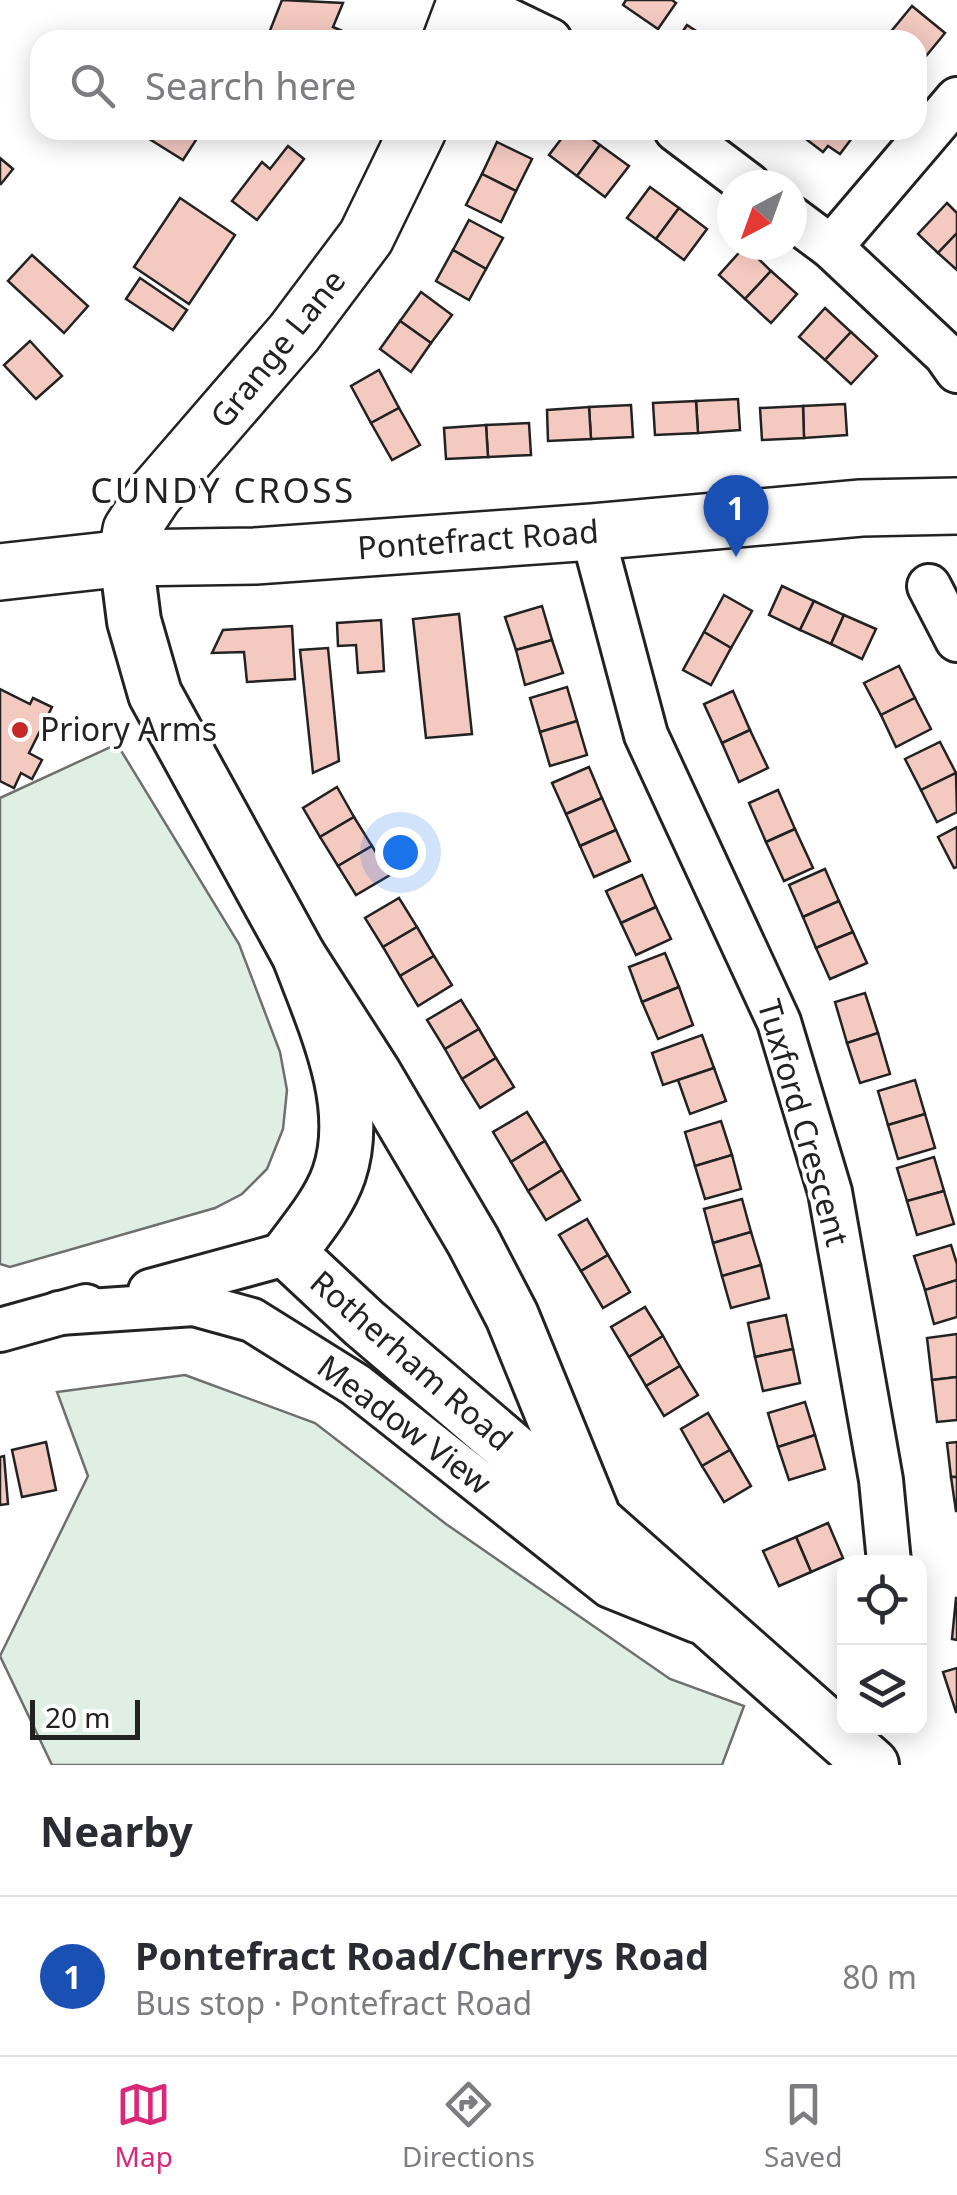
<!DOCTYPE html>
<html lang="en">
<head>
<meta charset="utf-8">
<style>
  body { margin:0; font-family:"Noto Sans",sans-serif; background:#f2f2f3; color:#2b2b33 }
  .controls { position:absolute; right:30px; bottom:30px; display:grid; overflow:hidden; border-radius:20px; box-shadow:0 5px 25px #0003 }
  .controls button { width:90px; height:90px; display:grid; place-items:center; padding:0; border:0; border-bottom:2px solid #e1e1e2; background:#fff; color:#2b2b33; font:50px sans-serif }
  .compass { position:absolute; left:717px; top:170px; width:90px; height:90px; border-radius:50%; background:#fff; box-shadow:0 5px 25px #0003; rotate:221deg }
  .scale { position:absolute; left:30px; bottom:25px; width:110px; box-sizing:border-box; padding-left:10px; border:5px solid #222; border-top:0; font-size:28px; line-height:35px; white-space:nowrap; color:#222; -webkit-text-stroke:8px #fff; paint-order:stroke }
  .you { position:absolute; left:400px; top:852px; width:35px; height:35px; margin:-25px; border:8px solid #fff; border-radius:50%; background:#1a73e8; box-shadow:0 0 0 15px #1a73e833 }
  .badge { display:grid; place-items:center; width:65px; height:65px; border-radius:50%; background:#db2777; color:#fff; font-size:32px; font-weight:700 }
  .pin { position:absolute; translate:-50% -82px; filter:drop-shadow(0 2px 5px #0008) }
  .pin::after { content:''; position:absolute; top:52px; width:35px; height:30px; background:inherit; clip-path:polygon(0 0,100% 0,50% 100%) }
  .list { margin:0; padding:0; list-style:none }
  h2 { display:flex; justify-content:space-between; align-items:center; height:130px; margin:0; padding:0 40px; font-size:42px }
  h2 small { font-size:32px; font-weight:400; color:#7c7c81 }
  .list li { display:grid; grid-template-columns:65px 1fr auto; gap:30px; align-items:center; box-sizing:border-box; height:160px; padding:0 40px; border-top:2px solid #e1e1e2 }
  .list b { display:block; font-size:38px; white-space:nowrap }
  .list p { margin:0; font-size:32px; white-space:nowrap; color:#7c7c81 }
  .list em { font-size:32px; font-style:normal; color:#7c7c81 }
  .icon { flex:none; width:55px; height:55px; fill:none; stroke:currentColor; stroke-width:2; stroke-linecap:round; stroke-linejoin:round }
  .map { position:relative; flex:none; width:957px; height:1765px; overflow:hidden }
  .search { position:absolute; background:#fff; box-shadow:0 5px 25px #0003; left:30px; right:30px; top:30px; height:110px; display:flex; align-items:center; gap:25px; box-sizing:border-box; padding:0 35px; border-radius:30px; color:#7c7c81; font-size:38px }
  .sheet { height:290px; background:#fff }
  nav { display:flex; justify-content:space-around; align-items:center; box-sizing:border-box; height:140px; border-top:2px solid #e1e1e2; background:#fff; font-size:28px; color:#7c7c81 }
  nav a { display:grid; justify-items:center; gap:5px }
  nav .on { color:#db2777 }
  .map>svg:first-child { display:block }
</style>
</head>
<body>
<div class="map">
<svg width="957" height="1765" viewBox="0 0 957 1765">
  <rect width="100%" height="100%" fill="#fff"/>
  <g fill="#e0efe3" stroke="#6f6f6f" stroke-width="2.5">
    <path d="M117 744 239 944 280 1052 287 1090 283 1129 267 1169 242 1194 215 1208 10 1267 0 1264V798Z"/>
    <path d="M185 1375 315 1423 446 1524 670 1679 744 1706 722 1765H52L0 1656 88 1476 57 1392Z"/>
  </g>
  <g fill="#f3c9c0" stroke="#222" stroke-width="2.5">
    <path d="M282 0 343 3 333 27 363 40H285L269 33Z"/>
    <path d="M626 0H672L676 3 658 29 623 5Z"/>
    <path d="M912 6 945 33 917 67V40H884Z"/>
    <path d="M687 25 710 40H677Z"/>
    <path d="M135 130H180L196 140 183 160Z"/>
    <path d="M568 130H580L600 145 577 176 549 155Z"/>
    <path d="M794 130H858L840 154 828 146 823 152Z"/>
    <path d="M497 142 532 159 516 191 482 174Z"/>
    <path d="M600 145 629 166 605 197 577 176Z"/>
    <path d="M288 146 304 159 257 220 232 201 262 162 270 169Z"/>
    <path d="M0 158 13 169 1 184 0 183Z"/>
    <path d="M482 174 516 191 501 222 466 205Z"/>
    <path d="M650 187 679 208 656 239 627 218Z"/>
    <path d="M180 198 235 235 189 304 134 267Z"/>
    <path d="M947 203 957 213V233L938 253 918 234Z"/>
    <path d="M679 208 707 229 684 260 656 239Z"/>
    <path d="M469 220 503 238 486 269 453 250Z"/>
    <path d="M957 233V270L938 253Z"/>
    <path d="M745 246 771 271 745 299 719 275Z"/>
    <path d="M453 250 486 269 469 300 436 281Z"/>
    <path d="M32 255 88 306 64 333 8 281Z"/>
    <path d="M771 271 797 294 771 323 745 299Z"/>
    <path d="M140 278 187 310 173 330 126 299Z"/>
    <path d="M421 292 452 315 431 343 400 321Z"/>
    <path d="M825 308 851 332 825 360 799 337Z"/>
    <path d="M400 321 431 343 411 372 380 349Z"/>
    <path d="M851 332 877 356 851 384 825 360Z"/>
    <path d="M30 341 62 376 36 399 4 365Z"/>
    <path d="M379 370 399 408 371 423 351 386Z"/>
    <path d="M738 399 740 430 698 433 696 401Z"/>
    <path d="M696 401 698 433 655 435 653 403Z"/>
    <path d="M845 404 847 435 804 438 803 406Z"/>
    <path d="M631 405 633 437 591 439 589 407Z"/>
    <path d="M803 406 804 438 762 440 760 408Z"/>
    <path d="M589 407 591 439 548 441 547 410Z"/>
    <path d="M399 408 420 445 392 460 371 423Z"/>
    <path d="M529 423 531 455 488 457 486 425Z"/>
    <path d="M486 425 488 457 446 459 444 428Z"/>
    <path d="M782 586 814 601 800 630 769 615Z"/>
    <path d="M724 595 752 611 731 648 704 632Z"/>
    <path d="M814 601 844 615 831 644 800 630Z"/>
    <path d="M542 606 552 640 516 650 505 617Z"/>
    <path d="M459 614 472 734 426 738 413 619Z"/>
    <path d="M844 615 876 629 862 659 831 644Z"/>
    <path d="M381 620 384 671 358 673 356 645 338 646 337 623Z"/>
    <path d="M292 626 295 679 247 682 244 652 212 653 223 630Z"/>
    <path d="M704 632 731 648 711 685 683 670Z"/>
    <path d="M552 640 563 673 525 685 516 650Z"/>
    <path d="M328 648 339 761 313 773 300 650Z"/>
    <path d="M899 666 915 698 881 715 864 683Z"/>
    <path d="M567 687 577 721 540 732 530 698Z"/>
    <path d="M0 689 30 704 33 698 52 707 29 753 42 760 32 779 21 773 14 788 0 781Z"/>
    <path d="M733 691 750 730 722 743 704 704Z"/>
    <path d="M915 698 931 729 896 747 881 715Z"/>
    <path d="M577 721 587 755 550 766 540 732Z"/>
    <path d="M750 730 768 768 739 782 722 743Z"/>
    <path d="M940 742 956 773 921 790 905 759Z"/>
    <path d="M589 767 602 798 566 814 552 783Z"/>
    <path d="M956 773 957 812 937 822 921 790Z"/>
    <path d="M337 787 354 817 320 837 303 808Z"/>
    <path d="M778 790 795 829 766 842 749 803Z"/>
    <path d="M602 798 616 830 580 846 566 814Z"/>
    <path d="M354 817 372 846 338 866 320 837Z"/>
    <path d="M957 827V867L954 868 938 837Z"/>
    <path d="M795 829 813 868 784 881 766 842Z"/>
    <path d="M616 830 630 861 594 877 580 846Z"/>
    <path d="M372 846 390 875 356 895 338 866Z"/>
    <path d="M825 869 839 901 803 917 789 885Z"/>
    <path d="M642 875 656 907 621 923 606 891Z"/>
    <path d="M399 898 417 927 383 947 365 918Z"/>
    <path d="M839 901 853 932 816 948 803 917Z"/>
    <path d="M656 907 671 939 636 955 621 923Z"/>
    <path d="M417 927 434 956 400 976 383 947Z"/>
    <path d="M853 932 867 963 830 979 816 948Z"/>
    <path d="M665 953 679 987 642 1002 629 967Z"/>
    <path d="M434 956 452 985 418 1006 400 976Z"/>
    <path d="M679 987 693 1025 658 1039 642 1002Z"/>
    <path d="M865 993 878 1033 847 1043 835 1002Z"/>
    <path d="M461 1000 479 1029 445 1049 427 1020Z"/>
    <path d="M479 1029 496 1058 462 1079 445 1049Z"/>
    <path d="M878 1033 890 1074 860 1083 847 1043Z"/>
    <path d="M702 1035 714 1068 663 1085 652 1053Z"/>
    <path d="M496 1058 514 1087 480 1108 462 1079Z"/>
    <path d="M714 1068 726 1101 690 1114 678 1080Z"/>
    <path d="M915 1080 925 1114 888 1125 878 1091Z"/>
    <path d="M527 1112 545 1141 511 1162 493 1132Z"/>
    <path d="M925 1114 935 1148 898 1159 888 1125Z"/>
    <path d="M721 1121 732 1155 695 1166 685 1132Z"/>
    <path d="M545 1141 562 1170 528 1191 511 1162Z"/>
    <path d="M732 1155 741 1189 705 1199 695 1166Z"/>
    <path d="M934 1157 944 1191 907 1201 897 1168Z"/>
    <path d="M562 1170 580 1200 546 1220 528 1191Z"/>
    <path d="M944 1191 954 1224 917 1235 907 1201Z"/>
    <path d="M742 1199 751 1232 713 1243 704 1209Z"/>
    <path d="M587 1219 608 1255 581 1271 559 1235Z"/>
    <path d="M751 1232 761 1265 722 1276 713 1243Z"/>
    <path d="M951 1245 957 1264V1280L925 1290 914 1256Z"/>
    <path d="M608 1255 630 1292 603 1308 581 1271Z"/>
    <path d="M761 1265 769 1298 731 1308 722 1276Z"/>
    <path d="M957 1280V1317L934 1324 925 1290Z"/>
    <path d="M645 1307 663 1336 629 1357 611 1327Z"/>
    <path d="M786 1315 793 1349 755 1357 748 1323Z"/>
    <path d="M957 1334V1377L932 1380 927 1338Z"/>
    <path d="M663 1336 680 1366 646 1386 629 1357Z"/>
    <path d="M793 1349 800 1383 763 1391 755 1357Z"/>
    <path d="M680 1366 698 1395 664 1416 646 1386Z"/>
    <path d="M957 1377V1420L937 1422 932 1380Z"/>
    <path d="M805 1402 815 1435 778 1447 768 1413Z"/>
    <path d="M708 1413 730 1450 702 1466 681 1429Z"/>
    <path d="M815 1435 825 1469 789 1480 778 1447Z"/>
    <path d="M46 1442 56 1490 22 1497 12 1450Z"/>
    <path d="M957 1442V1477H951L947 1443Z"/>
    <path d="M730 1450 751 1486 724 1502 702 1466Z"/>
    <path d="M4 1456 8 1504 0 1505V1457Z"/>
    <path d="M951 1477H957V1511H956Z"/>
    <path d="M828 1523 843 1558 811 1572 796 1537Z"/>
    <path d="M796 1537 811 1572 779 1586 763 1551Z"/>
    <path d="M956 1598H957V1640L952 1639Z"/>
    <path d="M957 1668V1712H956L943 1672Z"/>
  </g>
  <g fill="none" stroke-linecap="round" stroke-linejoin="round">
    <g stroke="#222" stroke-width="48">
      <g id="minor">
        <path d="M467 0 550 40"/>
        <path d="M676 130 749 185"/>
        <path d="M792 218 831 247 945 354 957 371"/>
        <path d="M831 247 957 99"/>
        <path d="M592 532 646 735 779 1022 830 1192 881 1480 889 1562"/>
        <path d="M929 586 957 640"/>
        <path d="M150 1291 289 1253"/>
        <path d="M59 1313 194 1304 252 1320 356 1385 610 1586 697 1621"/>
        <path d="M0 1330 86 1306"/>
      </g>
    </g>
    <g stroke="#222" stroke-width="58">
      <g id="major">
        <path d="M126 558 134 621 155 694 299 956 374 1073 473 1241 512 1316 592 1512"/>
        <path d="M299 956C323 1021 363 1103 339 1174 329 1203 307 1229 289 1253L364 1323 595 1520 872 1765"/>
      </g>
    </g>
    <g stroke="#222" stroke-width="60">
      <g id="highway">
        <path d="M451 40 466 0"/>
        <path d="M126 558 131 530 154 495 294 333 366 237 418 130"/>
        <path d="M0 572 126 558 255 556 592 532 861 508 957 506"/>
      </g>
    </g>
    <use href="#minor" stroke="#fff" stroke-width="42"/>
    <use href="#major" stroke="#fff" stroke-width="52"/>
    <use href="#highway" stroke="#fff" stroke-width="55"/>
  </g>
  <circle fill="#c62828" stroke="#fff" stroke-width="4" cx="20" cy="730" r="10"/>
  <g text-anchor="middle" stroke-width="8" stroke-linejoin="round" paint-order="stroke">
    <g font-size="32" fill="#222" stroke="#fff">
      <text transform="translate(278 349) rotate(-51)" y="11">Grange Lane</text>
      <text transform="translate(478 540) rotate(-4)" y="11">Pontefract Road</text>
      <text transform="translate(803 1123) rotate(74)" y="11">Tuxford Crescent</text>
      <text transform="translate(411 1361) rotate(41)" y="11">Rotherham Road</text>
      <text transform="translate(404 1425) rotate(37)" y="11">Meadow View</text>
    </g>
    <g font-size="32" fill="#222" stroke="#fff" text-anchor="start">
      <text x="40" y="741">Priory Arms</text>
    </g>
    <g font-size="35" letter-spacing="2.5" fill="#222" stroke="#fff">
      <text x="223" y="503">CUNDY CROSS</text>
    </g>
  </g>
</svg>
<div class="controls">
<button><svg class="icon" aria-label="locate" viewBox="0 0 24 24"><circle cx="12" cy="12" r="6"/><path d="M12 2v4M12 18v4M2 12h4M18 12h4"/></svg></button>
<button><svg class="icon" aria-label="layers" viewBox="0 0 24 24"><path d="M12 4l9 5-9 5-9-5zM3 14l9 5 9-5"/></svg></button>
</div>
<svg class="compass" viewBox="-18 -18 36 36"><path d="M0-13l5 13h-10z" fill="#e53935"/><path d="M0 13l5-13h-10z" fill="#7c7c81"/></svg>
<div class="scale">20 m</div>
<div class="you"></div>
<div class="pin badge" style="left:736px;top:557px;background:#1a4fb4">1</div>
<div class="search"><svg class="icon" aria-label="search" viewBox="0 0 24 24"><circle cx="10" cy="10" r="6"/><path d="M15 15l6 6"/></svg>Search here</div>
</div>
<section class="sheet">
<h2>Nearby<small></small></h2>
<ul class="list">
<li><span class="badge" style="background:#1a4fb4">1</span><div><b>Pontefract Road/Cherrys Road</b><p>Bus stop · Pontefract Road</p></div><em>80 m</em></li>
</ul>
</section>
<nav>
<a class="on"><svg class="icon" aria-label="map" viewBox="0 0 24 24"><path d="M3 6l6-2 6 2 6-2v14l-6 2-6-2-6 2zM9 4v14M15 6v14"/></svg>Map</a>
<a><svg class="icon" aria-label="directions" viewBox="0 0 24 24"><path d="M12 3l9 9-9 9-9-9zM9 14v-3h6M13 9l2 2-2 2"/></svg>Directions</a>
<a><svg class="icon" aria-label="saved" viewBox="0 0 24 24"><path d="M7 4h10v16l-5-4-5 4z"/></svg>Saved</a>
</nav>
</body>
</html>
